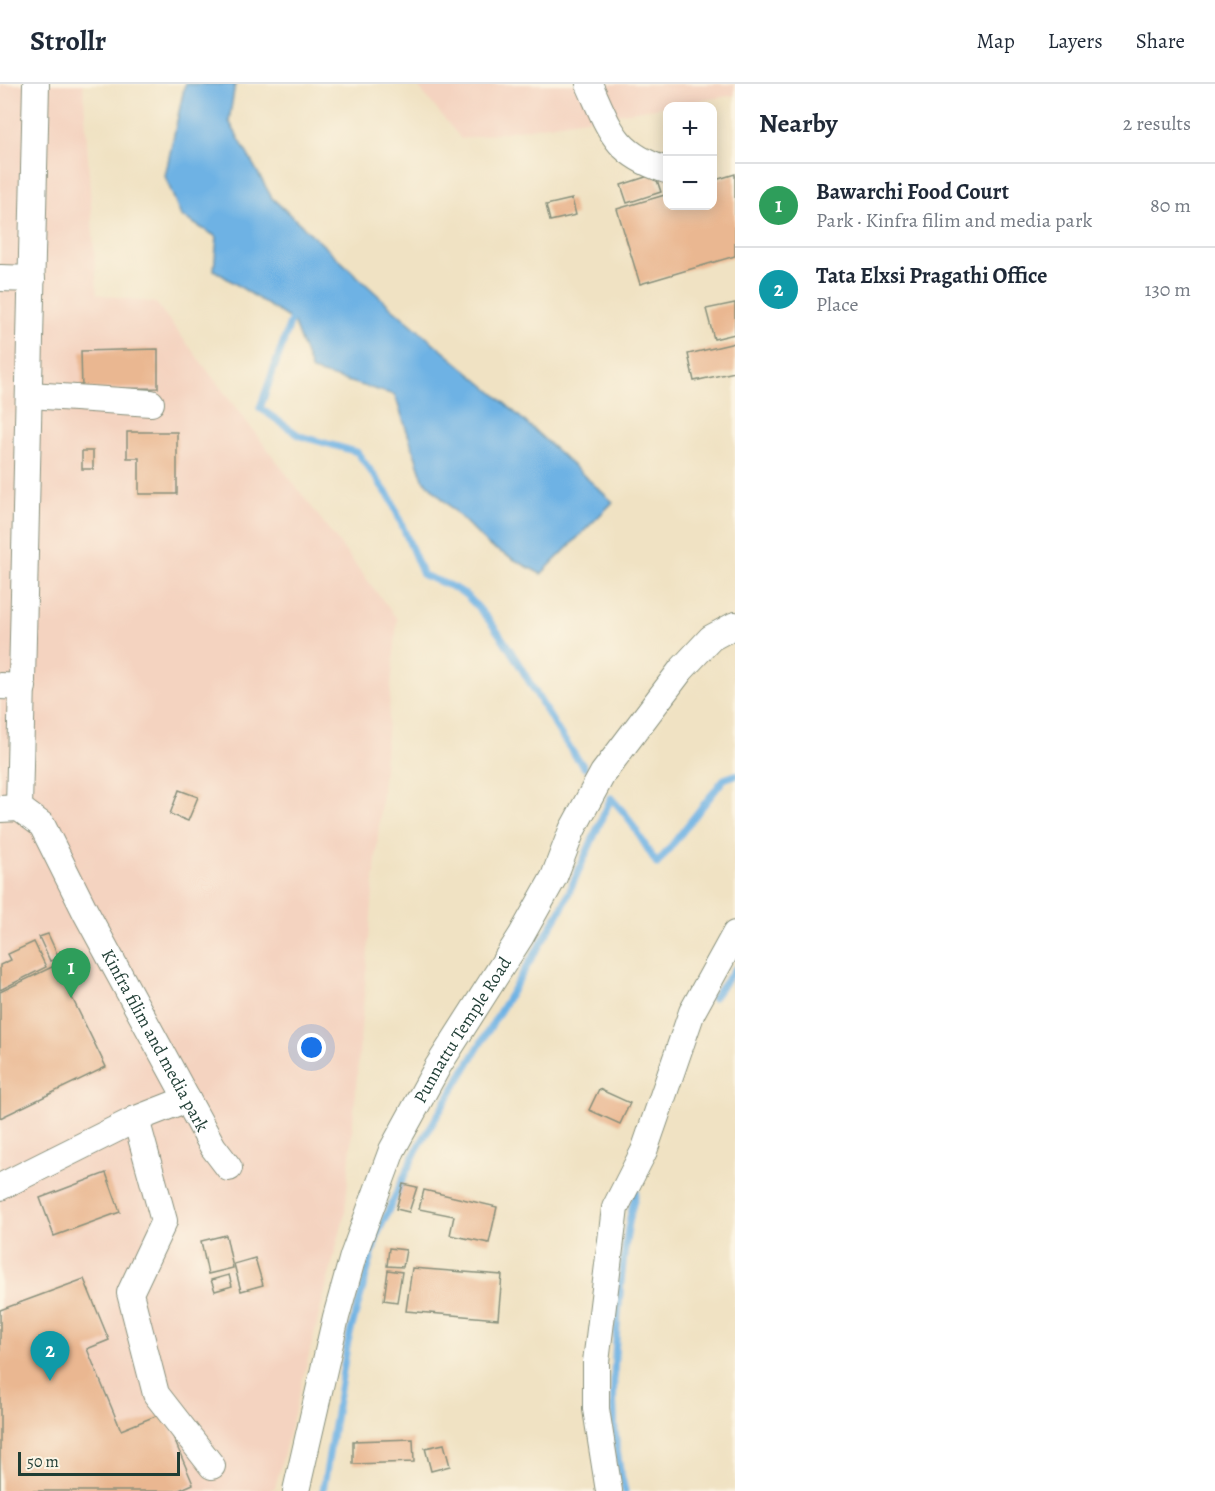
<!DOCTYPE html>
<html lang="en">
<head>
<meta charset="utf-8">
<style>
  body { margin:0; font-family:Alegreya,serif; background:#f6f6f7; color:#1f2937 }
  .controls { position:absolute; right:18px; top:18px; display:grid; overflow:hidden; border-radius:12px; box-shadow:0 3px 15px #0003 }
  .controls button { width:54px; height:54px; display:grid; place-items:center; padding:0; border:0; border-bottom:2px solid #e0e1e3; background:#fff; color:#1f2937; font:30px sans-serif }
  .scale { position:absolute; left:18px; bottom:15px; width:162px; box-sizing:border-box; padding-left:6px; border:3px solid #1f3d34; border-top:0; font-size:16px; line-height:21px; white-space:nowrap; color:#1f3d34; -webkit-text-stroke:4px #fcf5e5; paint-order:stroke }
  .you { position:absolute; left:312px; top:964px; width:21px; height:21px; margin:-15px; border:4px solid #fff; border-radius:50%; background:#1a73e8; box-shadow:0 0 0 9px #1a73e833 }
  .badge { display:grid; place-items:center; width:39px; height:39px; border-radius:50%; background:#1a73e8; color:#fff; font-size:20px; font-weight:700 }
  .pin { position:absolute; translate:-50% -50px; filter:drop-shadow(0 2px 3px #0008) }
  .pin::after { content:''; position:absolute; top:32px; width:21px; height:18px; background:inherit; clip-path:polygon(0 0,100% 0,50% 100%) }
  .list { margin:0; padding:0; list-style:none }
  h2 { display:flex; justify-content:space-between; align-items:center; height:78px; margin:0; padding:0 24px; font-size:26px }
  h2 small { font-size:20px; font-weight:400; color:#747a83 }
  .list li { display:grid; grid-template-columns:39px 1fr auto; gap:18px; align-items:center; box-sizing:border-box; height:84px; padding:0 24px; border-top:2px solid #e0e1e3 }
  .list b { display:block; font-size:22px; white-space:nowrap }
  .list p { margin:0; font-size:20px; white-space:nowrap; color:#747a83 }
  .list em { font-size:20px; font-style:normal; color:#747a83 }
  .map { position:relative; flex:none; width:735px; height:1407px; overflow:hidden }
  header { display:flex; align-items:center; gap:36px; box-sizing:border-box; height:84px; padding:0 30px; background:#fff; border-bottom:2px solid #e0e1e3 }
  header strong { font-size:28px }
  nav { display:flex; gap:33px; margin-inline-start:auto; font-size:21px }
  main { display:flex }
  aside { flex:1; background:#fff }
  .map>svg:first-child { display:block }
</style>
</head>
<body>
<header>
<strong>Strollr</strong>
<nav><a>Map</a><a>Layers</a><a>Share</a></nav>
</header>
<main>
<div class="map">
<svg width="735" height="1407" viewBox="0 0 735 1407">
  <rect width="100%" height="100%" fill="#fcf5e5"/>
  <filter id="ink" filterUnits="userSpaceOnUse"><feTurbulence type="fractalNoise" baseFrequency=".0167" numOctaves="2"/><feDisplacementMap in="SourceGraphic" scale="12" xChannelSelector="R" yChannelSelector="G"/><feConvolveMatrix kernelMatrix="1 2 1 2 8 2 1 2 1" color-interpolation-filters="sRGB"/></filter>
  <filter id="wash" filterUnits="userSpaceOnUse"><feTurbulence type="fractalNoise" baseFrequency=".008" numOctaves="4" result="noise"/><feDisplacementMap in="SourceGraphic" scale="24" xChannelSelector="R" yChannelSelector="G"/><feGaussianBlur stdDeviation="1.35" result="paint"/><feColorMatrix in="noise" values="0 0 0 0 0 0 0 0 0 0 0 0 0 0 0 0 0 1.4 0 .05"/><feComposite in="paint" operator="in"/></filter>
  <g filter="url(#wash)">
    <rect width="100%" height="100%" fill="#f0e2c3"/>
    <g fill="#f4d3c0">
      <path d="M0 0H83L97 210 156 219 397 535 345 1129 275 1404 268 1407H0Z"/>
      <path d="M416 0H735V11L461 55Z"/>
    </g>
    <path fill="#6eb2e4" stroke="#46788c" stroke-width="1.5" d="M185 0H235L229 37 272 114 393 225 498 313 613 418 541 490 489 462 423 395 395 311 312 287 293 237 214 186 217 153 181 132 165 92Z"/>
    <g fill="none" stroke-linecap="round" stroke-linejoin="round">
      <g stroke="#6eb2e4" stroke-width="7">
        <path d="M294 228 260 324 300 352 357 368 391 415 423 491C437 497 458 503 468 513 518 562 541 630 584 683"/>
        <path d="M713 914 735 885"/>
        <path d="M323 1407 348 1257 378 1149 416 1067 562 824 611 714 627 732 657 780 724 695 735 691"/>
        <path d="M625 1407C609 1348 613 1290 618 1230 622 1188 625 1148 636 1108"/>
      </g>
    </g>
    <g id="blocks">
      <g fill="#eab791">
        <path d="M655 90 661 108 627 119 621 101Z"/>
        <path d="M735 90V172L640 200 617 125 668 110V122H712V97Z"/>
        <path d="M572 115 576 131 550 137 546 121Z"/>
        <path d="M735 219V250L714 255 706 225Z"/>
        <path d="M735 259V288L694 297 688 270Z"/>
        <path d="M158 265V304L82 305 81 267Z"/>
        <path d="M127 348H177V410H139V374H127Z"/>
        <rect x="82" y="367" width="11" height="18"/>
        <path d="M179 706 198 713 188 737 170 730Z"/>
        <path d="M48 850 59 874 50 877 39 853Z"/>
        <path d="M34 858 46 883 0 906V881L11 876 8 870Z"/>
        <path d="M56 881 106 983 0 1034V908Z"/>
        <path d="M599 1005 630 1019 620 1040 589 1026Z"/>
        <path d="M106 1089 120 1128 54 1152 40 1114Z"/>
        <path d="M403 1100 417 1103 409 1128 396 1125Z"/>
        <path d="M424 1106 497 1123 489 1159 450 1151 454 1132 419 1125Z"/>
        <path d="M226 1151 233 1184 208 1190 201 1157Z"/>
        <path d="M389 1164 406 1166 403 1183 387 1182Z"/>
        <path d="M255 1174 263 1201 241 1207 234 1180Z"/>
        <path d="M412 1184 502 1191 498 1235 406 1227Z"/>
        <path d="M388 1186 402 1188 397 1218 384 1216Z"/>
        <path d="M229 1191 232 1202 215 1207 211 1196Z"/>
        <path d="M84 1195 109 1256 87 1265 121 1346 163 1329 193 1400 177 1407H0V1226Z"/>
        <path d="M413 1355 414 1378 353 1380V1357Z"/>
        <path d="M444 1360 450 1382 431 1387 425 1364Z"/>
      </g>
    </g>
  </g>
  <g filter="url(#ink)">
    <use href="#blocks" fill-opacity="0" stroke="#88907c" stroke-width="1.5"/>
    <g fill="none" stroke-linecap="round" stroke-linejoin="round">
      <g stroke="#88907c" stroke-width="28">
        <g id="minor">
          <path d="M589 0C610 46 615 70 666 86"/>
          <path d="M0 194 32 195"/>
          <path d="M30 311 151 319"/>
          <path d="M0 602 23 603"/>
          <path d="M19 724 36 0"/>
          <path id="s1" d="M0 725 19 724 42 741 86 829 213 1063 229 1084"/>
          <path d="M136 1035 164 1137 130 1209 156 1310 212 1382"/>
          <path d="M0 1103 136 1035 187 1015"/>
          <path id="s2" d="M296 1407 336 1233 353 1172 392 1066 438 982 521 852 554 793 572 746 603 689 681 586 711 554 735 541"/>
          <path d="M609 1407 596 1325V1278L615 1124 644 1067 692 928 735 850"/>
        </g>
      </g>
      <use href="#minor" stroke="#fff" stroke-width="26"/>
    </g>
  </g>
  <g text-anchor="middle" stroke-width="4.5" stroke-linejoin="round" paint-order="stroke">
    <g font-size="18" fill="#1f3d34" stroke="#fcf5e5">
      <text dy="6" stroke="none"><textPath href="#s2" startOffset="494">Punnattu Temple Road</textPath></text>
      <text dy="6" stroke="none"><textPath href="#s1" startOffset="291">Kinfra filim and media park</textPath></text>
    </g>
  </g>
</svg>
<div class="controls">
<button>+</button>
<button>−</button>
</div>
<div class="scale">50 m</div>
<div class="you"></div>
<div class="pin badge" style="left:71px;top:914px;background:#2e9e5b">1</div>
<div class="pin badge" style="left:50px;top:1297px;background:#0f9aa8">2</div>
</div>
<aside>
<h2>Nearby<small>2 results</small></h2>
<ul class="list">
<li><span class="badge" style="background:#2e9e5b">1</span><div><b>Bawarchi Food Court</b><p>Park · Kinfra filim and media park</p></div><em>80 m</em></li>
<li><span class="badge" style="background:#0f9aa8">2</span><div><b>Tata Elxsi Pragathi Office</b><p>Place</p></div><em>130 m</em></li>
</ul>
</aside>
</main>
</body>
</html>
